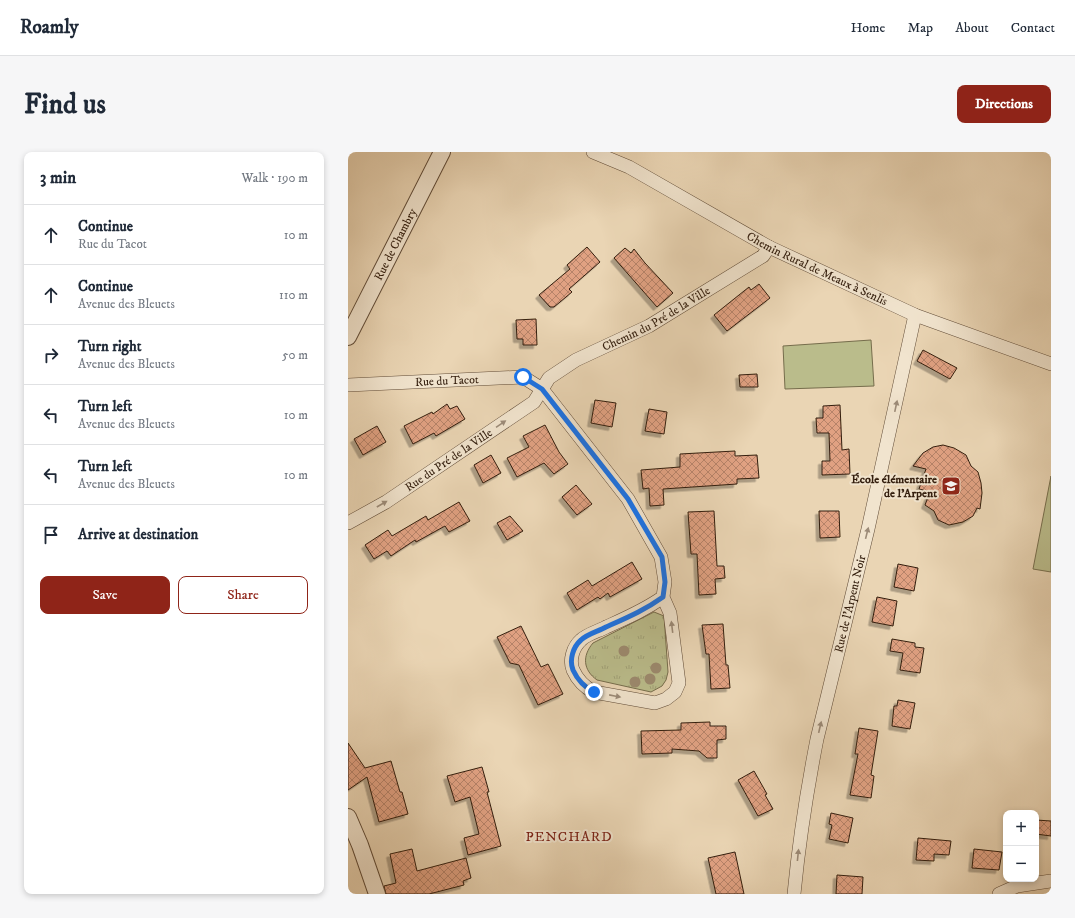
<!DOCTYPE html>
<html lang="en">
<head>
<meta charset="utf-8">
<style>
  body { margin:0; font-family:"IM FELL DW Pica",serif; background:#f6f6f7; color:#1f2937 }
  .controls { position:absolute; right:12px; bottom:12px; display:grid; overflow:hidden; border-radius:8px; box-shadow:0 2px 6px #0003 }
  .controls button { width:36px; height:36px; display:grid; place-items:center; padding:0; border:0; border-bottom:1px solid #e0e1e3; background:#fff; color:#1f2937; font:20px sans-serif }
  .stop { position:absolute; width:12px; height:12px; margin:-9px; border:3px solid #1a73e8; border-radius:50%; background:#fff }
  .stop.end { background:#1a73e8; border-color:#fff; box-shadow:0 1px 4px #0008 }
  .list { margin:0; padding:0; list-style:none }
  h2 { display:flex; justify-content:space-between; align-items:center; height:52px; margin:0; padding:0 16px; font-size:17px }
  h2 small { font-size:13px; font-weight:400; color:#747a83 }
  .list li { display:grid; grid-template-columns:26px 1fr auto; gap:12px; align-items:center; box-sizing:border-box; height:60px; padding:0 16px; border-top:1px solid #e0e1e3 }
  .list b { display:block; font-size:15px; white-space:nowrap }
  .list p { margin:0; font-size:13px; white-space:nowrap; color:#747a83 }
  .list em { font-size:13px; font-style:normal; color:#747a83 }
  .actions { display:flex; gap:8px; padding:12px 16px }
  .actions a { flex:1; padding:9px 0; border:1px solid #8f2418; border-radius:8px; text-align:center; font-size:14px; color:#8f2418 }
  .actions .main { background:#8f2418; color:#fff }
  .icon { flex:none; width:22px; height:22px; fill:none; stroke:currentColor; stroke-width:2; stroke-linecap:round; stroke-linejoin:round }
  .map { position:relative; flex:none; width:703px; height:742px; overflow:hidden; border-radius:8px }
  header { display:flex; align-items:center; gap:24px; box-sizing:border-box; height:56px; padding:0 20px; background:#fff; border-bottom:1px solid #e0e1e3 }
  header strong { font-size:19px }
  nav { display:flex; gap:22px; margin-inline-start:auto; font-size:14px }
  .intro { display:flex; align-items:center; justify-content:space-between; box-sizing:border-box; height:96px; padding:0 24px }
  h1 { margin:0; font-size:28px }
  .button { padding:10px 18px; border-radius:8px; background:#8f2418; color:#fff; font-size:14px; font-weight:700 }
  main { display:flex; gap:24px; padding:0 24px }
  aside { flex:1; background:#fff; border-radius:8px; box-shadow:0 2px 6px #0003 }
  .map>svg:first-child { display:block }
</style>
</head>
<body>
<header>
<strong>Roamly</strong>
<nav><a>Home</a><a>Map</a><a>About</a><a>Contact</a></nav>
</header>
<div class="intro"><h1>Find us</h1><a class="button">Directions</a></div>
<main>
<aside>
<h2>3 min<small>Walk · 190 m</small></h2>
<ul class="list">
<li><svg class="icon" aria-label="ahead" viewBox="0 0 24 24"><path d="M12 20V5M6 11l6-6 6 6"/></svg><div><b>Continue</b><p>Rue du Tacot</p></div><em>10 m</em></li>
<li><svg class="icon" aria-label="ahead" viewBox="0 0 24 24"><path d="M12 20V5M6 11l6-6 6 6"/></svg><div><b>Continue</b><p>Avenue des Bleuets</p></div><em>110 m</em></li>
<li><svg class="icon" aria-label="right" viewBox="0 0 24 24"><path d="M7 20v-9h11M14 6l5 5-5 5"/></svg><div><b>Turn right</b><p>Avenue des Bleuets</p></div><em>50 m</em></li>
<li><svg class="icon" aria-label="left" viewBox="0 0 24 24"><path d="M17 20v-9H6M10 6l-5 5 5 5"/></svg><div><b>Turn left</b><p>Avenue des Bleuets</p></div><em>10 m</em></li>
<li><svg class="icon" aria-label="left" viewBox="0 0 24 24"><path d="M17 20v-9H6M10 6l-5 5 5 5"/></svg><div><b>Turn left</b><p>Avenue des Bleuets</p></div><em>10 m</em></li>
<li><svg class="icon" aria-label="arrive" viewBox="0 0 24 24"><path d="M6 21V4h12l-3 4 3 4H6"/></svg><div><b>Arrive at destination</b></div></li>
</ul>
<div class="actions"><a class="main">Save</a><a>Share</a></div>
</aside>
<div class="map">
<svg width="703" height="742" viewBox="0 0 703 742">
  <defs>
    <pattern id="grass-tufts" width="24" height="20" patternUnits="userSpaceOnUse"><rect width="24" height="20" fill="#babc8b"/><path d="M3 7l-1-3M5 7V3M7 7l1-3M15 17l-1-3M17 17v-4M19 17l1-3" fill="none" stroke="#a0a177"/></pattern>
    <pattern id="building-cross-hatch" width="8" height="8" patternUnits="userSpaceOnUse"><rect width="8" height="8" fill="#e0a182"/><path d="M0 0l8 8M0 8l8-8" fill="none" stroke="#b68369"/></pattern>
    <filter id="shadow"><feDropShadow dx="-3.5" dy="3.5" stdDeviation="0" flood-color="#0004"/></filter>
  </defs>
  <rect width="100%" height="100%" fill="#ead5b4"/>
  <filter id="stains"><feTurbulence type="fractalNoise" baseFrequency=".005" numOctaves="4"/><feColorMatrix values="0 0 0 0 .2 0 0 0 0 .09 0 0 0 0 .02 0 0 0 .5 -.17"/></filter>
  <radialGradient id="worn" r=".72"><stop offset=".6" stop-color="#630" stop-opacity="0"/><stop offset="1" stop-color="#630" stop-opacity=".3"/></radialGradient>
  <path fill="url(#grass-tufts)" stroke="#766d4c" d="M306 460 316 464 320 520 318 528 314 534 303 540 249 528C235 518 234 504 245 491Z"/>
  <g fill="#babc8b" stroke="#766d4c">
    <path d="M523 188 526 234 437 237 435 194Z"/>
    <path d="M703 324V420L685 417Z"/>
  </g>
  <g fill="url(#building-cross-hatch)" stroke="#331e0e" filter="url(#shadow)">
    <path d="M239 95 252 110 221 137 224 140 206 155H202L191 143 222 117 219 113Z"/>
    <path d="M277 96 283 101 286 97 297 111 325 141 309 155 266 106Z"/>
    <path d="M411 132 422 146 379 179 366 163 401 135 403 138Z"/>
    <path d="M188 167 189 193H175V187H169L168 168Z"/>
    <path d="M575 198 609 216 602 227 569 209Z"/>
    <path d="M409 222 410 235H392L391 223Z"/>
    <path d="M247 248 268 251 264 275 243 271Z"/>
    <path d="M99 252 102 257 109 254 117 267 88 284 86 281 65 292 56 274 84 260 85 262Z"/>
    <path d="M492 253 494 298 501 297 502 322 474 323V309H482L481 281H469L468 266H475V254Z"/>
    <path d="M301 257 319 260 316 282 297 279Z"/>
    <path d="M197 273 211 300 220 312 206 322 196 311 169 325 159 306 181 295 175 284Z"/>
    <path d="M29 274 38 290 15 303 6 287Z"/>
    <path d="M595 293 606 296 618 303 623 314 630 320 633 331 634 341 632 357 629 356 625 364 615 370 601 373 590 368 586 359 577 353 582 340 571 337 578 317 565 314 575 301 585 295Z"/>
    <path d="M387 299V304L409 303 411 326 389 327V332L315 337 316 353 302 354 301 336 295 337 293 318 332 315V302Z"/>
    <path d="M143 303 153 321 135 331 126 313Z"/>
    <path d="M228 333 244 352 229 363 214 345Z"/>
    <path d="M111 350 122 369 101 380 97 374 68 390 67 388 43 404 39 399 26 407 17 393 40 378 44 384 78 364 80 368Z"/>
    <path d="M366 359 369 414H376L377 426 367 427 368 442 351 443 349 402H343L340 360Z"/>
    <path d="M471 359H491L492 385 472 386Z"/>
    <path d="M162 364 175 379 159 388 149 371Z"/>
    <path d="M284 410 294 427 262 445 260 441 252 447 250 445 229 458 219 441 240 428 244 434Z"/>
    <path d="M550 412 570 416 566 439 546 435Z"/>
    <path d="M529 445 549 449 545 474 524 470Z"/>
    <path d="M375 472 378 513H380L382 536 363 537 361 502H358L354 473Z"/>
    <path d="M173 474 193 515 200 512 215 542 190 553 171 513 162 511 149 485Z"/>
    <path d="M544 487 567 491V495L576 496 572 521 552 518 555 501 542 499Z"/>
    <path d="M550 548 567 551 562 577 544 574 546 554H549Z"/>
    <path d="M362 570V574H378V587L369 588V606H359L351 599 324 597V601L294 602 293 579 333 578V571Z"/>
    <path d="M511 576 530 579 523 623 526 624 523 646 502 643 510 602H507Z"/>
    <path d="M0 591 17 616 43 609 52 640H54L60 662 31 670 19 625 0 638Z"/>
    <path d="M134 615 141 640H139L153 694 120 703 116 686 131 682 122 645 107 650 99 624Z"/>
    <path d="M406 619 419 642 417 643 425 657 410 664 390 628Z"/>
    <path d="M483 661 505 666 500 691 481 687 484 673 481 672Z"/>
    <path d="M688 668 703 669V684L688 682Z"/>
    <path d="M570 686 603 689 601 703 586 702V709L568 708Z"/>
    <path d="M64 697 69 719 118 706 123 726 115 729 116 733 81 742H38L36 734 48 731 42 702Z"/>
    <path d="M626 697 654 700 651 718 624 716Z"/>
    <path d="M387 700 396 742H368L360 706Z"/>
    <path d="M489 723 515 725 514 742H488Z"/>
  </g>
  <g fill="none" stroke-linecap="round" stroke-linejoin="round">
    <g stroke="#614c38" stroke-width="14">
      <g id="minor">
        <path id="s1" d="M245 0 281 15 421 95 567 163 703 212"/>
        <path id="s2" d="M0 233 175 225 194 237 280 347 313 405 317 430 315 445 322 461 331 531 327 540 318 547 307 551 246 540C236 535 230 529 225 518 221 508 225 495 233 488 239 482 251 479 258 475 278 466 297 458 315 445"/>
        <path id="s3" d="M0 371 38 350 186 250 201 226 228 208 301 174 415 104 421 95"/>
        <path id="s4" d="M446 742C451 690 459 638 469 587L520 377 567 163"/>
        <path d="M651 742 669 734 703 729"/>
      </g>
    </g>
    <g stroke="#614c38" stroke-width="18">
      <g id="tertiary">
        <path id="s5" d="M0 185 94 0"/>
        <path d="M0 665 12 693 29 742"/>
      </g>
    </g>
    <use href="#minor" stroke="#f1e4ce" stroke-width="13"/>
    <use href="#tertiary" stroke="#f1e4ce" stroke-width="16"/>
  </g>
  <g fill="#9c8a6e">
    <circle cx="276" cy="499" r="5.5"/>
    <circle cx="308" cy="516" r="5.5"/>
    <circle cx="302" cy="527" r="5.5"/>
    <circle cx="287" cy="530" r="5.5"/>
  </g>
  <defs><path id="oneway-solid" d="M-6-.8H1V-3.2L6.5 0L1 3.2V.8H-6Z"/></defs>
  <g fill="#9c8b78">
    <use href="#oneway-solid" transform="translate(548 254) rotate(-78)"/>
    <use href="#oneway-solid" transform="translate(153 272) rotate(-34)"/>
    <use href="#oneway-solid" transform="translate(34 352) rotate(-30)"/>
    <use href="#oneway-solid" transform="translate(519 381) rotate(-76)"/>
    <use href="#oneway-solid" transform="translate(324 475) rotate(-97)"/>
    <use href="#oneway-solid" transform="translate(267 544) rotate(11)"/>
    <use href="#oneway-solid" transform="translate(472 575) rotate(-77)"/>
    <use href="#oneway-solid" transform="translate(450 703) rotate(-84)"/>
  </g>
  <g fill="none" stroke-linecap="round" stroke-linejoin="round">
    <path stroke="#1a73e8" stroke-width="5" d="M175 225 194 237 280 347 314 405 317 430 315 445C297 458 278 466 258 475 251 479 239 482 233 488 225 495 221 508 225 518 230 529 236 535 246 540"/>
  </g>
  <defs>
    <g id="school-square" transform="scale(1)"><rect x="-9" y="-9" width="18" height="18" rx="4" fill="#8f2418" stroke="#f1e4ce"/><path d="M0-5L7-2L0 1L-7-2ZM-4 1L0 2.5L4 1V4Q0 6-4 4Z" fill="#fff"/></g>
  </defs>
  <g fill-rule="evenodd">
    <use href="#school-square" x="603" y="334"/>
  </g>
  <g text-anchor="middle" stroke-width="4" stroke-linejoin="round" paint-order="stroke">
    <g font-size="12" fill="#331e0e" stroke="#f1e4ce">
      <text dy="4" stroke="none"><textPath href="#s5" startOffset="104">Rue de Chambry</textPath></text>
      <text dy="4" stroke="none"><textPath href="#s1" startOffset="253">Chemin Rural de Meaux à Senlis</textPath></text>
      <text dy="4" stroke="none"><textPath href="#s3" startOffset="373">Chemin du Pré de la Ville</textPath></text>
      <text dy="4" stroke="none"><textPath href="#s2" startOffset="99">Rue du Tacot</textPath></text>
      <text dy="4" stroke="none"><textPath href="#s3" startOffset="119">Rue du Pré de la Ville</textPath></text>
      <text dy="4" stroke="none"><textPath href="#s4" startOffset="296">Rue de l'Arpent Noir</textPath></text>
    </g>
    <g font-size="12" font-weight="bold" fill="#331e0e" stroke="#f1e4ce" text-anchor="end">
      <text x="589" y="331">École élémentaire<tspan x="589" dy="14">de l'Arpent</tspan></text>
    </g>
    <g font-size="14" letter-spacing="1" fill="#7a1f14" stroke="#f1e4ce">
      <text x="221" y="689">PENCHARD</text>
    </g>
  </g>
  <rect width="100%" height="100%" filter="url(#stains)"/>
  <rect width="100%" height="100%" fill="url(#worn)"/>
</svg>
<div class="controls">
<button>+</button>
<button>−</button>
</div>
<div class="stop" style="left:175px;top:225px"></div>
<div class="stop end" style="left:246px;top:540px"></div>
</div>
</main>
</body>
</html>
